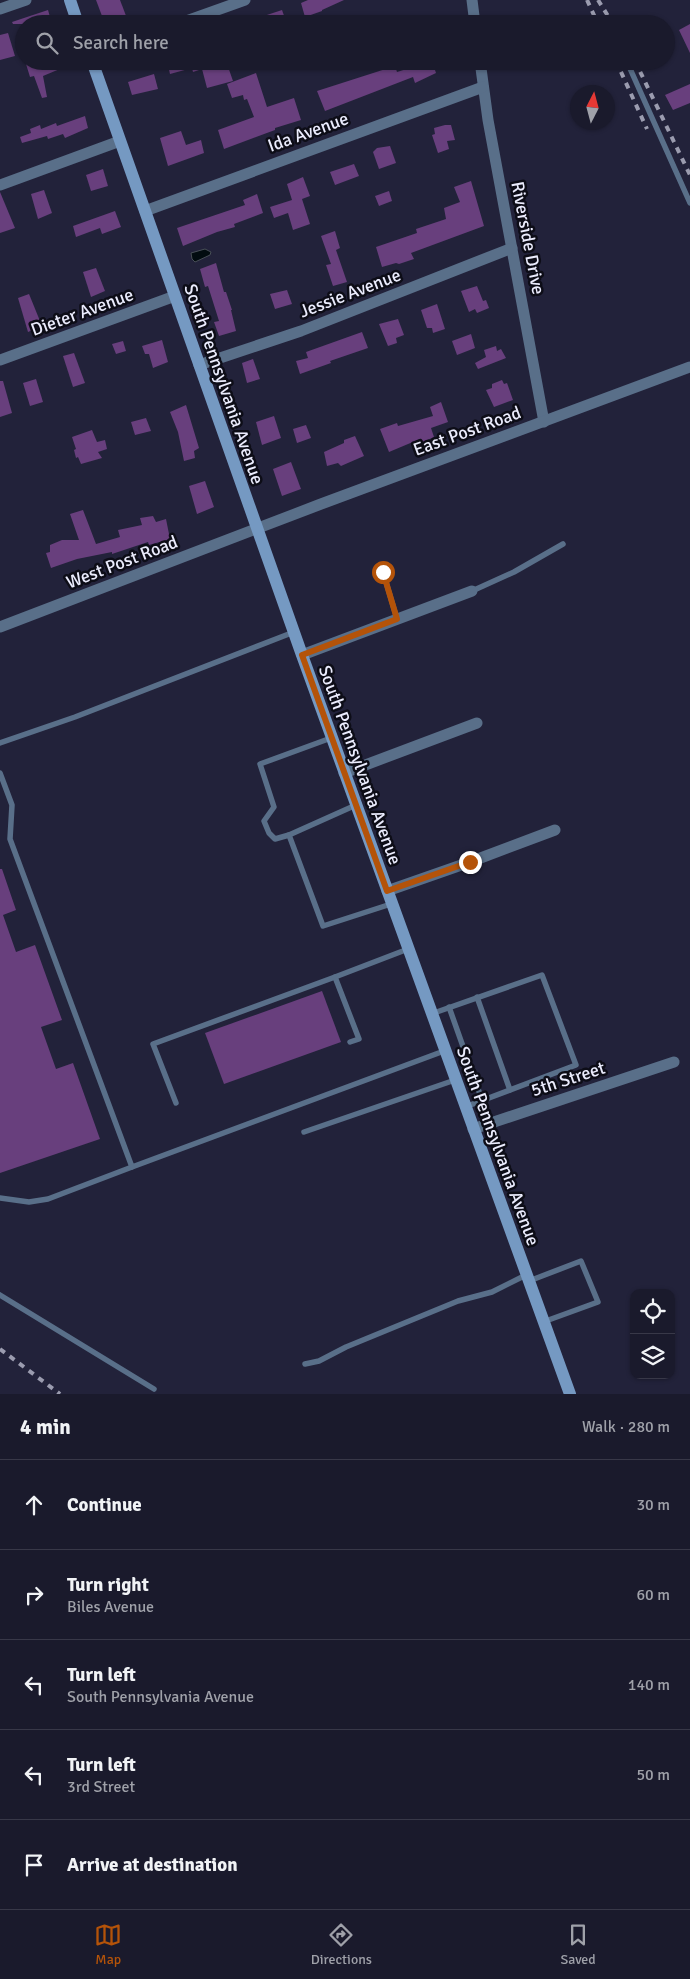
<!DOCTYPE html>
<html lang="en">
<head>
<meta charset="utf-8">
<style>
  body { margin:0; font-family:Signika,sans-serif; background:#232334; color:#f1f3f6 }
  .controls { position:absolute; right:15px; bottom:15px; display:grid; overflow:hidden; border-radius:10px; box-shadow:0 1px 4px #0004 }
  .controls button { width:45px; height:45px; display:grid; place-items:center; padding:0; border:0; border-bottom:1px solid #383848; background:#1a1a2c; color:#f1f3f6; font:25px sans-serif }
  .compass { position:absolute; left:570px; top:85px; width:45px; height:45px; border-radius:50%; background:#1a1a2c; box-shadow:0 1px 4px #0004; rotate:6deg }
  .stop { position:absolute; width:15px; height:15px; margin:-11px; border:4px solid #b45309; border-radius:50%; background:#fff }
  .stop.end { background:#b45309; border-color:#fff; box-shadow:0 1px 5px #0008 }
  .list { margin:0; padding:0; list-style:none }
  h2 { display:flex; justify-content:space-between; align-items:center; height:65px; margin:0; padding:0 20px; font-size:21px }
  h2 small { font-size:16px; font-weight:400; color:#9fa1a9 }
  .list li { display:grid; grid-template-columns:32px 1fr auto; gap:15px; align-items:center; box-sizing:border-box; height:90px; padding:0 20px; border-top:1px solid #383848 }
  .list b { display:block; font-size:19px; white-space:nowrap }
  .list p { margin:0; font-size:16px; white-space:nowrap; color:#9fa1a9 }
  .list em { font-size:16px; font-style:normal; color:#9fa1a9 }
  .icon { flex:none; width:28px; height:28px; fill:none; stroke:currentColor; stroke-width:2; stroke-linecap:round; stroke-linejoin:round }
  .map { position:relative; flex:none; width:690px; height:1394px; overflow:hidden }
  .search { position:absolute; background:#1a1a2c; box-shadow:0 1px 4px #0004; left:15px; right:15px; top:15px; height:55px; display:flex; align-items:center; gap:12px; box-sizing:border-box; padding:0 18px; border-radius:28px; color:#9fa1a9; font-size:19px }
  .sheet { height:515px; background:#1a1a2c }
  nav { display:flex; justify-content:space-around; align-items:center; box-sizing:border-box; height:70px; border-top:1px solid #383848; background:#1a1a2c; font-size:14px; color:#9fa1a9 }
  nav a { display:grid; justify-items:center; gap:2px }
  nav .on { color:#b45309 }
  .map>svg:first-child { display:block }
</style>
</head>
<body>
<div class="map">
<svg width="690" height="1394" viewBox="0 0 690 1394">
  <rect width="100%" height="100%" fill="#22223a"/>
  <path fill="#020c10" stroke="#484f57" d="M205 249 211 252 210 255 195 262 192 259 191 253Z"/>
  <g fill="#683f7d">
    <path d="M96 0H120L128 21 120 24H105Z"/>
    <path d="M308 0H344L322 10V11L305 17 301 3Z"/>
    <path d="M48 10 52 24H13L12 22Z"/>
    <path d="M282 10 287 24H247L246 22Z"/>
    <path d="M690 24V53L679 30Z"/>
    <path d="M8 33 15 56 0 60V35Z"/>
    <path d="M34 61H79L43 76 47 97 42 98 34 76 30 77 26 64Z"/>
    <path d="M167 61H226L233 81 207 88 202 69 193 72 192 68 170 74Z"/>
    <path d="M432 61 436 73 415 83 413 77 325 111 317 91 395 66 397 72Z"/>
    <path d="M256 73 267 107 294 98 301 120 275 128V130L224 149 218 130 254 117 247 99 244 100 243 95 232 98 227 84Z"/>
    <path d="M154 74 158 89 132 95 128 82Z"/>
    <path d="M690 84V103L673 110 665 95Z"/>
    <path d="M85 116 88 128 65 138 63 134 48 139 47 136 22 143 20 137 31 133 30 129 40 125 41 129 56 123 57 126Z"/>
    <path d="M445 125H451L455 140 447 141 449 149 438 153 432 135 435 134 434 128Z"/>
    <path d="M181 131 186 145 201 140 204 153 168 166 160 138Z"/>
    <path d="M390 146 396 163 379 169 373 152 377 148Z"/>
    <path d="M354 164 359 176 335 185 330 172Z"/>
    <path d="M103 169 108 186 91 191 86 175Z"/>
    <path d="M303 177 310 196 302 199 310 224 293 230 288 213 274 218 270 207 292 200 287 184Z"/>
    <path d="M471 181 484 226 411 253 414 259 399 264 396 263 382 267 376 247 417 233 416 229 446 219 444 208 460 202 454 187Z"/>
    <path d="M44 190 52 213 38 219 31 194Z"/>
    <path d="M389 191 392 201 379 206 375 196Z"/>
    <path d="M0 192 15 228 0 233Z"/>
    <path d="M257 194 263 213 234 224 235 227 217 232 183 246 177 228 245 205 243 200Z"/>
    <path d="M115 211 121 227 102 234 100 228 76 237 73 226Z"/>
    <path d="M335 231 340 248 336 250 347 282 333 286 326 265 331 264 321 236Z"/>
    <path d="M216 263 224 292H226L232 310H231L236 331 219 336 214 322 219 321 208 286 205 287 200 269Z"/>
    <path d="M96 268 105 291 91 297 83 272Z"/>
    <path d="M477 286 483 301 486 300 489 308 477 313 475 309 469 312 461 291Z"/>
    <path d="M287 290 292 304 275 309 270 294Z"/>
    <path d="M29 294 42 326 28 332 18 298Z"/>
    <path d="M437 304 445 329 433 333 432 328H427L421 310Z"/>
    <path d="M398 319 404 335 396 338 397 343 388 346 379 324Z"/>
    <path d="M362 332 368 348 330 361 331 363 300 374 296 361 308 358 306 352Z"/>
    <path d="M471 334 475 348 457 355 452 341Z"/>
    <path d="M162 340 168 362 153 368 149 354H145L142 346Z"/>
    <path d="M123 341 126 351 116 354 112 344Z"/>
    <path d="M496 346 497 351 501 349 506 358 478 369 475 363 486 357 484 350Z"/>
    <path d="M74 353 85 383 73 387 63 356Z"/>
    <path d="M253 359 260 379 247 383 242 363Z"/>
    <path d="M36 379 43 402 30 406 23 383Z"/>
    <path d="M502 380 504 384 507 383 513 400 494 407 486 390 492 388V384Z"/>
    <path d="M0 381H3L12 413 0 417Z"/>
    <path d="M441 402 448 422 431 428 434 437 421 443 420 439 389 452 380 429 397 423 398 426 433 416 430 407Z"/>
    <path d="M186 405 199 448 194 451 195 458 184 461 178 432 170 412Z"/>
    <path d="M274 416 281 438 262 445 256 422Z"/>
    <path d="M146 418 151 431 135 435 131 422Z"/>
    <path d="M306 425 311 438 297 443 293 429Z"/>
    <path d="M92 430 97 442 105 440 107 449 98 452 102 458 81 464 78 457 76 458 74 450 76 449 72 437Z"/>
    <path d="M355 436 364 456 341 466 338 463 327 466 324 452 344 443V440Z"/>
    <path d="M291 462 301 489 282 496 273 469Z"/>
    <path d="M205 481 214 507 197 514 189 486Z"/>
    <path d="M83 510 96 544 120 537 118 530 142 525 140 518 153 516 156 522 166 519 170 539 149 545 148 542 112 554V552L77 559 51 568 46 553 50 552V545L62 540H79L70 514Z"/>
    <path d="M0 869H2L16 910 3 915 16 952 35 945 62 1020 41 1027 56 1069 73 1063 100 1139 0 1173Z"/>
    <path d="M322 991 341 1042 224 1084 205 1033Z"/>
  </g>
  <g fill="none" stroke-linecap="round" stroke-linejoin="round">
    <g stroke="#596f89" stroke-width="5.5">
      <path d="M628 64 690 203"/>
      <path d="M383 572 397 619"/>
      <path d="M472 591 514 572 563 544"/>
      <path d="M0 743 75 717 294 632"/>
      <path d="M0 773 12 805 10 839 132 1167 444 1051"/>
      <path d="M356 805 289 835 323 926 391 904"/>
      <path d="M289 835 275 839 269 833 264 821 274 807 260 764 331 738"/>
      <path d="M335 977 408 949"/>
      <path d="M477 997 510 1090"/>
      <path d="M449 1007 482 1100"/>
      <path d="M431 1014 542 975 576 1065 465 1107"/>
      <path d="M176 1103 153 1044 335 977 359 1039 350 1042"/>
      <path d="M304 1132 455 1080"/>
      <path d="M0 1198 29 1202 48 1199 132 1167"/>
      <path d="M529 1281 581 1261 598 1302 543 1322"/>
      <path d="M0 1295 154 1389"/>
      <path d="M305 1364 319 1361 346 1347 458 1301 492 1292 526 1275"/>
    </g>
    <g stroke="#596f89" stroke-width="11">
      <path d="M472 0 475 24"/>
      <path d="M0 9 26 0"/>
      <path d="M178 24 245 0"/>
      <path d="M480 61 488 120 544 422"/>
      <path d="M0 185 120 141"/>
      <path d="M145 211 483 87"/>
      <path d="M0 360 175 296"/>
      <path d="M199 365 301 331 512 248"/>
      <path d="M0 627 321 504 690 367"/>
      <path d="M302 655 472 591"/>
      <path d="M344 773 477 723"/>
      <path d="M387 891 470 862 555 830"/>
      <path d="M473 1129 674 1062"/>
    </g>
    <g stroke="#7599c2" stroke-width="12">
      <path d="M70 0 78 24"/>
      <path d="M92 61 302 655 570 1394"/>
    </g>
    <g stroke="#9b9caf" stroke-width="4" stroke-dasharray="6 6" stroke-linecap="butt">
      <path d="M587 0 598 24"/>
      <path d="M598 0 613 24"/>
      <path d="M616 61 647 129"/>
      <path d="M635 61 690 175"/>
      <path d="M0 1349 60 1394"/>
    </g>
  </g>
  <g fill="none" stroke-linecap="round" stroke-linejoin="round">
    <path stroke="#b45309" stroke-width="6" d="M383 572 397 619 302 655 387 891 470 862"/>
  </g>
  <g text-anchor="middle" stroke-width="5" stroke-linejoin="round" paint-order="stroke">
    <g font-size="18" fill="#ebecfd" stroke="#0d0d17">
      <text transform="translate(308 132) rotate(-20)" y="6">Ida Avenue</text>
      <text transform="translate(528 238) rotate(79)" y="6">Riverside Drive</text>
      <text transform="translate(350 293) rotate(-21)" y="6">Jessie Avenue</text>
      <text transform="translate(82 312) rotate(-20)" y="6">Dieter Avenue</text>
      <text transform="translate(224 384) rotate(71)" y="6">South Pennsylvania Avenue</text>
      <text transform="translate(467 431) rotate(-20)" y="6">East Post Road</text>
      <text transform="translate(122 562) rotate(-21)" y="6">West Post Road</text>
      <text transform="translate(360 765) rotate(70)" y="6">South Pennsylvania Avenue</text>
      <text transform="translate(568 1079) rotate(-18)" y="6">5th Street</text>
      <text transform="translate(498 1146) rotate(70)" y="6">South Pennsylvania Avenue</text>
    </g>
  </g>
</svg>
<div class="controls">
<button><svg class="icon" aria-label="locate" viewBox="0 0 24 24"><circle cx="12" cy="12" r="6"/><path d="M12 2v4M12 18v4M2 12h4M18 12h4"/></svg></button>
<button><svg class="icon" aria-label="layers" viewBox="0 0 24 24"><path d="M12 4l9 5-9 5-9-5zM3 14l9 5 9-5"/></svg></button>
</div>
<svg class="compass" viewBox="-18 -18 36 36"><path d="M0-13l5 13h-10z" fill="#e53935"/><path d="M0 13l5-13h-10z" fill="#9fa1a9"/></svg>
<div class="stop" style="left:383px;top:572px"></div>
<div class="stop end" style="left:470px;top:862px"></div>
<div class="search"><svg class="icon" aria-label="search" viewBox="0 0 24 24"><circle cx="10" cy="10" r="6"/><path d="M15 15l6 6"/></svg>Search here</div>
</div>
<section class="sheet">
<h2>4 min<small>Walk · 280 m</small></h2>
<ul class="list">
<li><svg class="icon" aria-label="ahead" viewBox="0 0 24 24"><path d="M12 20V5M6 11l6-6 6 6"/></svg><div><b>Continue</b></div><em>30 m</em></li>
<li><svg class="icon" aria-label="right" viewBox="0 0 24 24"><path d="M7 20v-9h11M14 6l5 5-5 5"/></svg><div><b>Turn right</b><p>Biles Avenue</p></div><em>60 m</em></li>
<li><svg class="icon" aria-label="left" viewBox="0 0 24 24"><path d="M17 20v-9H6M10 6l-5 5 5 5"/></svg><div><b>Turn left</b><p>South Pennsylvania Avenue</p></div><em>140 m</em></li>
<li><svg class="icon" aria-label="left" viewBox="0 0 24 24"><path d="M17 20v-9H6M10 6l-5 5 5 5"/></svg><div><b>Turn left</b><p>3rd Street</p></div><em>50 m</em></li>
<li><svg class="icon" aria-label="arrive" viewBox="0 0 24 24"><path d="M6 21V4h12l-3 4 3 4H6"/></svg><div><b>Arrive at destination</b></div></li>
</ul>
</section>
<nav>
<a class="on"><svg class="icon" aria-label="map" viewBox="0 0 24 24"><path d="M3 6l6-2 6 2 6-2v14l-6 2-6-2-6 2zM9 4v14M15 6v14"/></svg>Map</a>
<a><svg class="icon" aria-label="directions" viewBox="0 0 24 24"><path d="M12 3l9 9-9 9-9-9zM9 14v-3h6M13 9l2 2-2 2"/></svg>Directions</a>
<a><svg class="icon" aria-label="saved" viewBox="0 0 24 24"><path d="M7 4h10v16l-5-4-5 4z"/></svg>Saved</a>
</nav>
</body>
</html>
